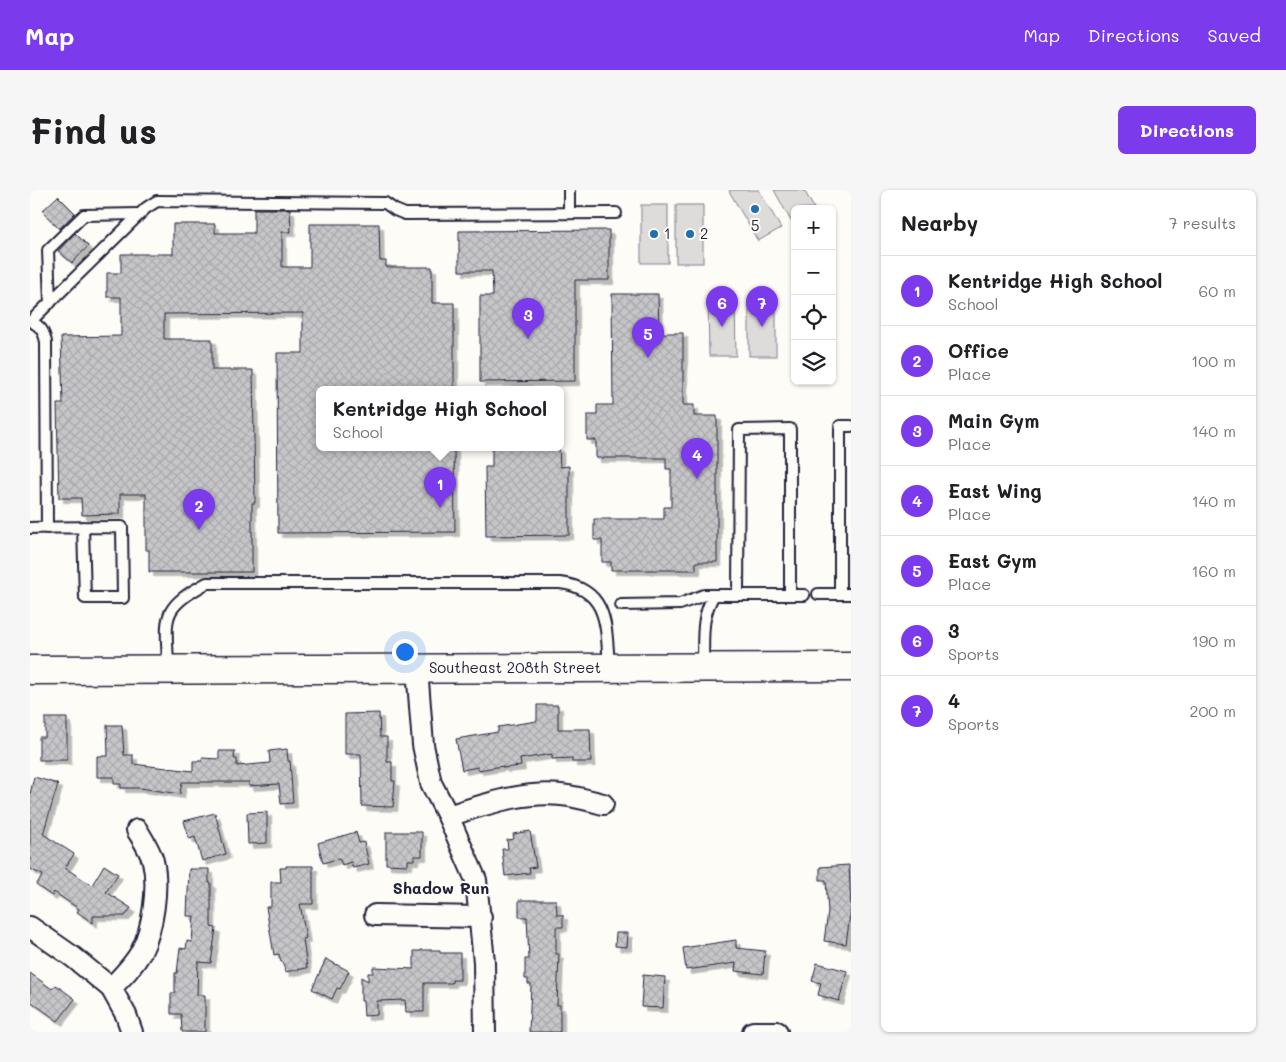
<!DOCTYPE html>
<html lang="en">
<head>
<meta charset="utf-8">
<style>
  body { margin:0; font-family:Mali,sans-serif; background:#f6f6f6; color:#202124 }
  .controls { position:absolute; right:15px; top:15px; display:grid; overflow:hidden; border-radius:8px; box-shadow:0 1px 4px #0004 }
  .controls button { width:45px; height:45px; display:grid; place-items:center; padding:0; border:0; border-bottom:1px solid #e0e0e0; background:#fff; color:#202124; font:25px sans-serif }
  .you { position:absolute; left:374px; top:461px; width:18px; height:18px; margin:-12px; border:4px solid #fff; border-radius:50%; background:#1a73e8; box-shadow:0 0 0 8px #1a73e833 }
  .badge { display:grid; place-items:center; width:32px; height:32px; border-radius:50%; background:#7c3aed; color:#fff; font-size:16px; font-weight:700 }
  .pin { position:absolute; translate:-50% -41px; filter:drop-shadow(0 1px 2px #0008) }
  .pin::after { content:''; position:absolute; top:26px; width:18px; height:15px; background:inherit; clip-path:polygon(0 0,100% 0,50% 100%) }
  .popup { position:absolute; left:286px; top:196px; width:248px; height:65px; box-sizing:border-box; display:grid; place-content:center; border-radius:8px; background:#fff; filter:drop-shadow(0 1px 4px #0005); font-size:16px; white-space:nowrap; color:#757577 }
  .popup b { font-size:19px; color:#202124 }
  .popup::after { content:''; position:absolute; left:50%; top:100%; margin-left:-10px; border:10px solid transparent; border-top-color:#fff }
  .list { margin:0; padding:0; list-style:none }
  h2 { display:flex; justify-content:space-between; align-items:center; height:65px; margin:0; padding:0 20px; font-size:21px }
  h2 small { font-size:16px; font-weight:400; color:#757577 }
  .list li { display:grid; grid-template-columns:32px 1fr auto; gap:15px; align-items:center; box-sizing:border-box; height:70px; padding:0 20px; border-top:1px solid #e0e0e0 }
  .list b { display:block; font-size:19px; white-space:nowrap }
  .list p { margin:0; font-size:16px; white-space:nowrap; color:#757577 }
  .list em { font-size:16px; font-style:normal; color:#757577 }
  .icon { flex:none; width:28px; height:28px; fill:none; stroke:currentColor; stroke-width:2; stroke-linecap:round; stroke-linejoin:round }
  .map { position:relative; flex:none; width:821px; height:842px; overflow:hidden; border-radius:8px }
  header { display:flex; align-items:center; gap:30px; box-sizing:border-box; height:70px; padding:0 25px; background:#7c3aed; color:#fff }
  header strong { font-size:24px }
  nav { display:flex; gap:28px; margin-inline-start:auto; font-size:18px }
  .intro { display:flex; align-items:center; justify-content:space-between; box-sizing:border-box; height:120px; padding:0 30px }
  h1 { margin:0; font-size:35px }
  .button { padding:12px 22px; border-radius:8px; background:#7c3aed; color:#fff; font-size:18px; font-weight:700 }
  main { display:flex; gap:30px; padding:0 30px }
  aside { flex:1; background:#fff; border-radius:8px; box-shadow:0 1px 4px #0004 }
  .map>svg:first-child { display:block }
</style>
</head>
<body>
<header>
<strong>Map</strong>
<nav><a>Map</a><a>Directions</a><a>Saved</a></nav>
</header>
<div class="intro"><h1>Find us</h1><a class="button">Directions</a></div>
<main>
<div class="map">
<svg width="821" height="842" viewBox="0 0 821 842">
  <defs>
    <pattern id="building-cross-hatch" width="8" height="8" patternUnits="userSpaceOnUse" patternTransform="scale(1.25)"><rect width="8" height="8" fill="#c6c6c8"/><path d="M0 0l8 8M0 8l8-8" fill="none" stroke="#aaaaad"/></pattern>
    <filter id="shadow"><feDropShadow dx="4.5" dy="4.5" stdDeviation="0" flood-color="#0004"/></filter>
  </defs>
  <rect width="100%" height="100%" fill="#fdfcf7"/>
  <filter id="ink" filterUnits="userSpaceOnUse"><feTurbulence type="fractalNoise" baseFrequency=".02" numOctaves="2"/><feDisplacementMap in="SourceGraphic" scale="10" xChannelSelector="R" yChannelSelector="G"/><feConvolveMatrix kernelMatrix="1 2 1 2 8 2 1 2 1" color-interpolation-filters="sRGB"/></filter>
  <g filter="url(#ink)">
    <g fill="#dddcdb" stroke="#807f8b">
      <path d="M701 0H729L751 38 728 51 699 1Z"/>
      <path d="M744 0H774L784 18 765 19V29L761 31Z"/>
      <rect x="611" y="15" width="27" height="58"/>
      <rect x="646" y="15" width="27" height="58"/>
      <path d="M678 109H705L706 166H679Z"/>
      <rect x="719" y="109" width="27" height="57"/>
    </g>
    <g fill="url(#building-cross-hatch)" stroke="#22223b" filter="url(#shadow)">
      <path d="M28 6 45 23 29 39 12 21Z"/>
      <path d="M224 19H260L261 42H252V77H280V34H349L350 71H356V77H402V113H424V199H290V257H424L425 342 248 343 247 163H273V123L134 124V149H182V180H223L225 313H222V382H119V360H116V304H90V324L52 325 51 308H29L27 214H33L31 147 91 146V107H77V83H91V64H143V34H185V43H224Z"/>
      <path d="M579 40V90H545V191L450 192V106H463L462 81H429V41Z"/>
      <path d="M45 43 58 56 42 73 28 61Z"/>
      <path d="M582 104H628L629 143H653V215H664V226H687V372H666V380H581V372H572V350H564V329H634V317H641V279H636V268H566V250H557V225H567V215H583Z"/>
      <path d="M462 257H529L530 277 539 276V345L456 346 455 277H462Z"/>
      <path d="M507 515H528V539H560L561 572H542V568L522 569V564L490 569 491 576 473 578V576L448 580V577L432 580 426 549 468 542V537L507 531Z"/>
      <path d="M349 523 350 547H357V572H362V591H365L363 617 332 616 331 564H315V524Z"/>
      <path d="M15 528H37V570H9V547H15Z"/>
      <path d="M77 535H92L94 565H103V574L163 581V571H172V568L189 569V561H205L204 569H207V576L240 573 239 561 257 559 258 571H260L263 613 251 614 249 594 219 596V592H152L150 604 110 598H91V594H84V587H67V566H78Z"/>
      <path d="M4 587 28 594 13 644 44 664 35 678 62 695 74 675 88 684 76 702 101 718 95 726H63V733L47 722 49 719 24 702 22 706 6 695 13 685 0 679V604Z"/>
      <path d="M237 622V653L218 654 217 623Z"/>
      <path d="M185 623 196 664 172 671 165 647 159 649 154 631Z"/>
      <path d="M500 641 506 677 499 678 500 683 475 686 472 659H478L477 650 484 649 483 644Z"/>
      <path d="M326 642 329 653 334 652 339 674 323 678 321 672 312 675 310 670 307 669 293 673 288 653Z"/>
      <path d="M356 642H392V666H384V670H378V675L356 674Z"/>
      <path d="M819 675 821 718 816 754 794 751 798 722 796 690H790V677Z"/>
      <path d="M256 676H283V714H270L276 748 273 749 277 778 255 782 253 772H251L249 764 244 765 236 717H241V692H251L250 678H256Z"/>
      <path d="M159 679H179V693H181V737L186 738 181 773 168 772 167 805H175V842H152L151 824H141V803H145V783H147L150 758 156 759 157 751 162 752 164 726H157Z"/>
      <path d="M489 710H526L527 725H533V737H526V764H529L527 815H530V842H499L501 794H498V789H495V769H499L497 727H489Z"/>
      <path d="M586 743H598L597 757 585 756Z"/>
      <path d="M706 750V758L735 761 733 784 705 781 706 773 656 780 653 758Z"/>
      <path d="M391 760H410V763H430V790H422V793H394V822H376L375 810 347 811V825L334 826 333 811H331V787L338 791V783H343V777L384 779V761H391Z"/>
      <path d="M296 769 319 781 310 799 307 798 302 809 282 799Z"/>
      <path d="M787 773 817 781 809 811 788 805 791 793 782 791Z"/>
      <path d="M0 783 22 799 26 795 45 809 28 831 0 811Z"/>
      <path d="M613 785 635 787 633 818 611 817Z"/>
    </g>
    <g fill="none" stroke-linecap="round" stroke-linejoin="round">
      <g stroke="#22223b" stroke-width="14">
        <g id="service">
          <path d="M539 0V23"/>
          <path d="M20 113 18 60 54 25 109 24"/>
          <path d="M0 131C11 136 14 142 16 152L17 338"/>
          <path d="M1 131 116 18 127 11 355 13 365 20 375 24 586 23"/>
          <path d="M0 338C31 337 62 337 92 337L93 408H55L53 337"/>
          <path d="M788 404H821"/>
          <path d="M810 404V236H821"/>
          <path d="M708 405 709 240 760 239V405"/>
          <path d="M591 415 650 414 674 405H774"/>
          <path d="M673 476C674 450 670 428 684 405"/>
          <path d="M138 478C137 428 128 419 177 393H530C579 399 576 437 579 477"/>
        </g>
      </g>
      <g stroke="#22223b" stroke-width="24">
        <g id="minor">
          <path d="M387 478 393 555 401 593 418 626 446 690 454 772 455 842"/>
          <path d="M418 626C456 614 499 599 539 606 550 608 562 611 573 614"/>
          <path d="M345 725 451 727"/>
          <path d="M0 737 43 767 81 798"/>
          <path d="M102 842 96 825 81 798C92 787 103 776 111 762 123 739 129 697 123 671 120 660 113 650 107 640"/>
          <path d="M723 842H747"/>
        </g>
      </g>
      <g stroke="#22223b" stroke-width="31">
        <path id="secondary" d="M0 480 821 477"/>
      </g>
      <use href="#service" stroke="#fdfcf7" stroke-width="10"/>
      <use href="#minor" stroke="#fdfcf7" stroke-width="20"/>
      <use href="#secondary" stroke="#fdfcf7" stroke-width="28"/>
    </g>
  </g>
  <g fill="#1f6fb2" stroke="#fdfcf7" stroke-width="2">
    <circle cx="725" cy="19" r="5"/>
    <circle cx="624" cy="44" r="5"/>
    <circle cx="660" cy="44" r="5"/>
  </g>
  <g text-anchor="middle" stroke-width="4" stroke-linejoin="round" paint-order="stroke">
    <g font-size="15" fill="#22223b" stroke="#fdfcf7" text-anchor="start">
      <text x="725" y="41" text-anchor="middle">5</text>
      <text x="634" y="49">1</text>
      <text x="670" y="49">2</text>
    </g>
    <g font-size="15" fill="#22223b" stroke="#fdfcf7">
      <text x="485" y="483">Southeast 208th Street</text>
    </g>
    <g font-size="16" font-weight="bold" fill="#22223b" stroke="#fdfcf7">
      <text x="411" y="704">Shadow Run</text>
    </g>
  </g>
</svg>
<div class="controls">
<button>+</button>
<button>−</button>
<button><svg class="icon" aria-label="locate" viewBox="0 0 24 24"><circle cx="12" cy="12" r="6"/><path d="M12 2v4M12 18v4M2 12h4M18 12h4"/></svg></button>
<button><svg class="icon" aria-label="layers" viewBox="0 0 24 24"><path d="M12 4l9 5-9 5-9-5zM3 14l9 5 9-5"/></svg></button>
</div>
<div class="you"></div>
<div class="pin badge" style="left:410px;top:318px">1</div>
<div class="popup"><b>Kentridge High School</b>School</div>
<div class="pin badge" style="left:169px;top:340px">2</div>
<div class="pin badge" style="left:498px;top:149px">3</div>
<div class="pin badge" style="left:667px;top:289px">4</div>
<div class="pin badge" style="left:618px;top:168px">5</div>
<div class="pin badge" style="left:692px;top:137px">6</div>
<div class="pin badge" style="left:732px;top:137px">7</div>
</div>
<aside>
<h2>Nearby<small>7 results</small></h2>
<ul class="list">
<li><span class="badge">1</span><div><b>Kentridge High School</b><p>School</p></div><em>60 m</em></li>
<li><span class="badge">2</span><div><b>Office</b><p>Place</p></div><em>100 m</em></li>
<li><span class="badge">3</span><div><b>Main Gym</b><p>Place</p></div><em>140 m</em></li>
<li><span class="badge">4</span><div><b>East Wing</b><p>Place</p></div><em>140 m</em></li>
<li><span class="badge">5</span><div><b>East Gym</b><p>Place</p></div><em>160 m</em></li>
<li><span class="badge">6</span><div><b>3</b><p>Sports</p></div><em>190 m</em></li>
<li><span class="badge">7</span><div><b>4</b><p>Sports</p></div><em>200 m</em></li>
</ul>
</aside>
</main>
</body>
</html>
